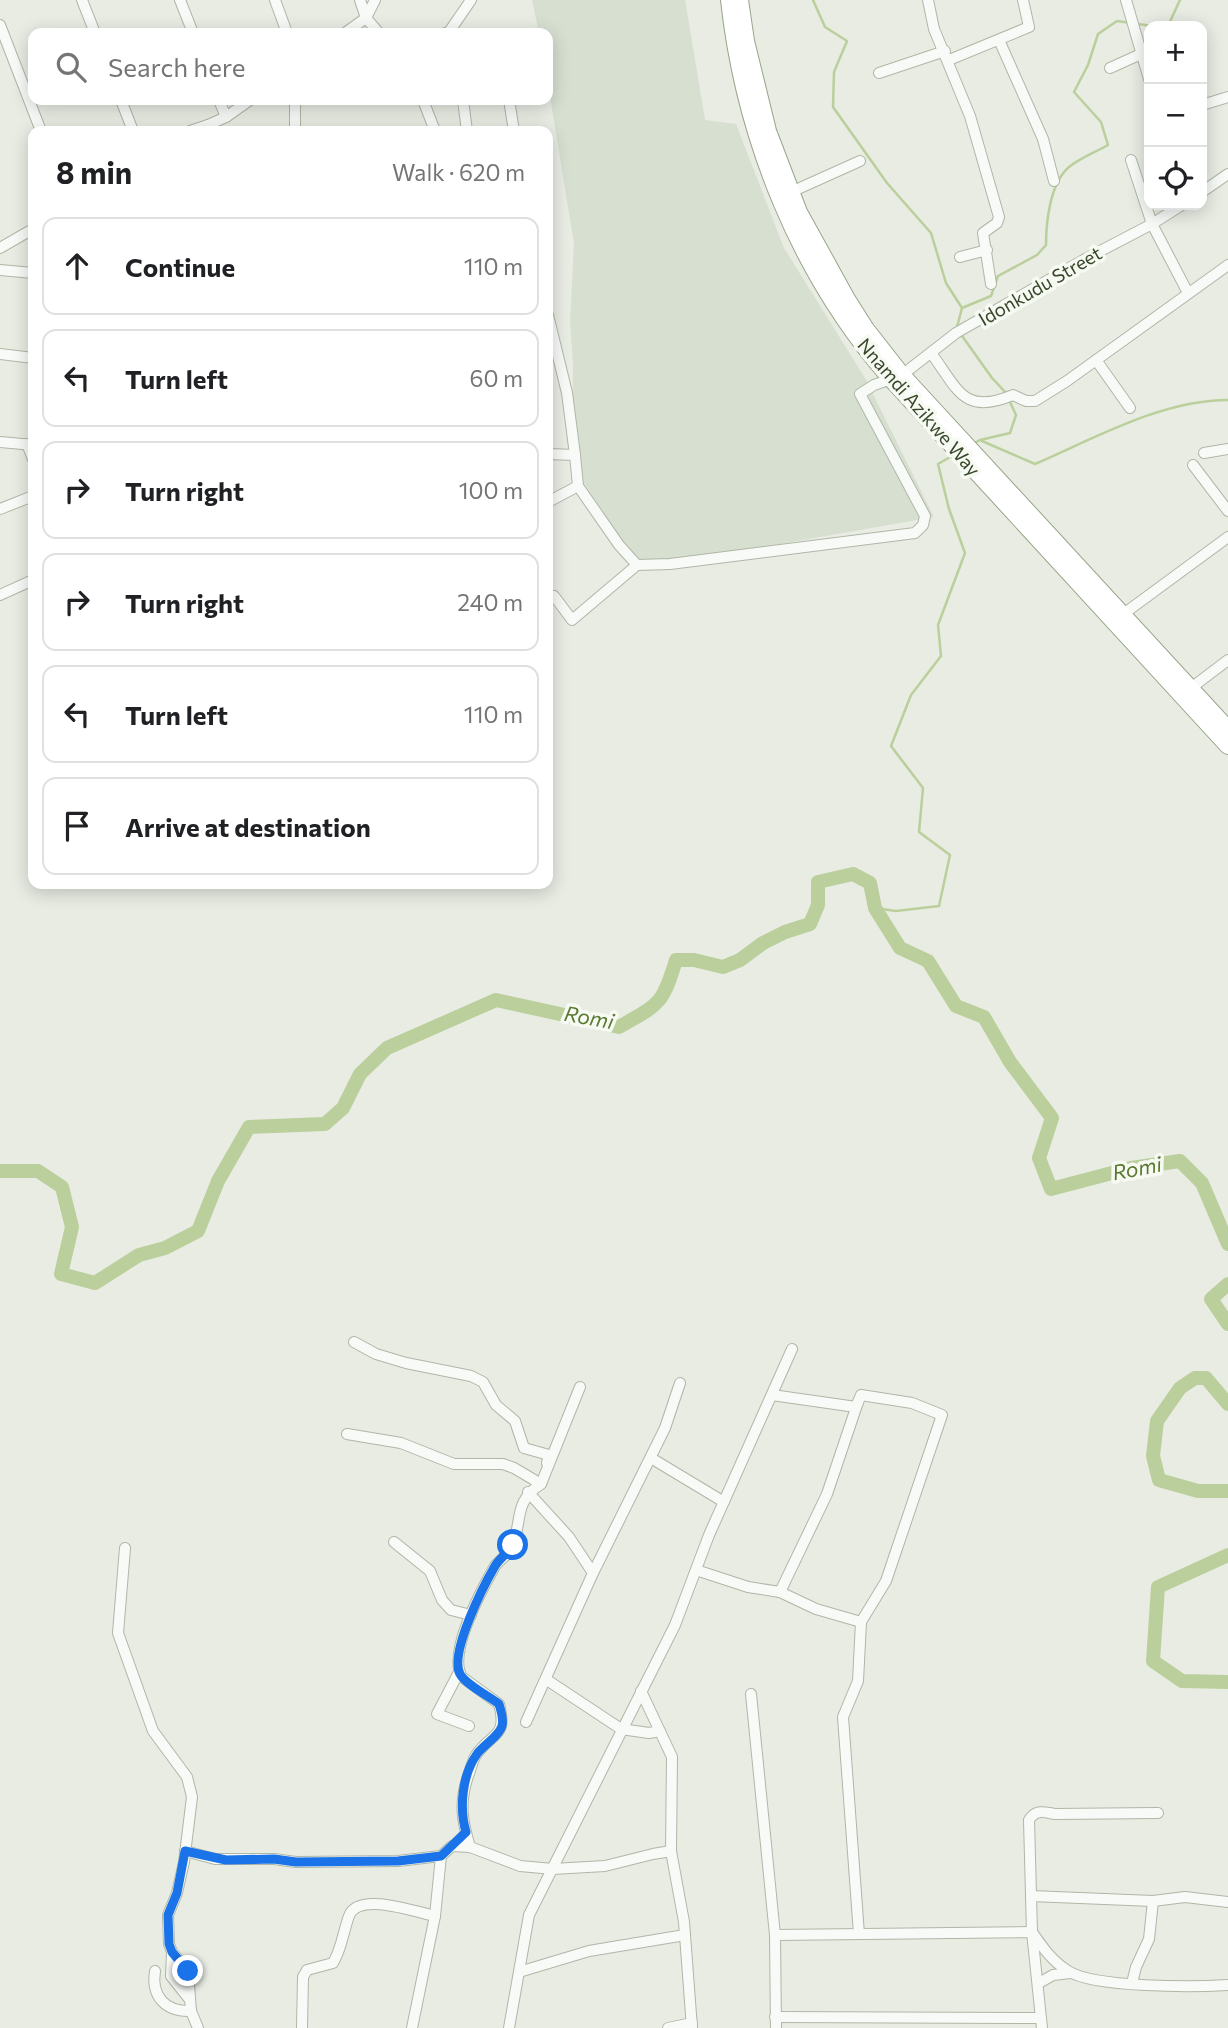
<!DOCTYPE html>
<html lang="en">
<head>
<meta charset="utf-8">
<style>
  body { margin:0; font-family:Commissioner,sans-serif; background:#f6f6f6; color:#202124 }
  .controls { position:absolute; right:21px; top:21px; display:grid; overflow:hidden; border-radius:14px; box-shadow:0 4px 18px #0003 }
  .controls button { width:63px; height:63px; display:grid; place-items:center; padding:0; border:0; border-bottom:2px solid #e0e0e0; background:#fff; color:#202124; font:35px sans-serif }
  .stop { position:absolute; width:21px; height:21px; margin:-16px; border:5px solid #1a73e8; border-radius:50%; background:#fff }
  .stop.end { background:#1a73e8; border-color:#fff; box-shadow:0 2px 7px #0008 }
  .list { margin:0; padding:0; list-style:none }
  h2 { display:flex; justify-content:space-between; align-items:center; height:91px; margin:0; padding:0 28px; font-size:30px }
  h2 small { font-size:23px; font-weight:400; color:#757577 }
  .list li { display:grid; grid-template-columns:46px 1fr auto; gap:21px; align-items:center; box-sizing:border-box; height:98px; margin:0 14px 14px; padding:0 14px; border:2px solid #e0e0e0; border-radius:14px }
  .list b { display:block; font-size:26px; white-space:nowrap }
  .list em { font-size:23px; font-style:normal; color:#757577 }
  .icon { flex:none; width:38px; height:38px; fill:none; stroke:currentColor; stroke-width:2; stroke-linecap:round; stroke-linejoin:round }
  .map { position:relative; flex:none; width:1228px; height:2028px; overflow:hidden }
  .search { position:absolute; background:#fff; box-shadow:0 4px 18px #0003; left:28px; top:28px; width:525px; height:77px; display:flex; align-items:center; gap:18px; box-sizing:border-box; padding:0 24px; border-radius:14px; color:#757577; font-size:26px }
  .panel { position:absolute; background:#fff; box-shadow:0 4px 18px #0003; left:28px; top:126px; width:525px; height:763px; border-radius:14px }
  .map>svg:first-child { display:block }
</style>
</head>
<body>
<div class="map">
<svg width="1228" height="2028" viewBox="0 0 1228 2028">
  <rect width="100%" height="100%" fill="#e8ece3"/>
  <path fill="#d7dfd1" d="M532 0H685L705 120 736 124 784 248 865 378 934 517 639 569 572 464 573 365 570 321 574 244 548 84V33H539Z"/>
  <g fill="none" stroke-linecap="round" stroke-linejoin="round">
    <g stroke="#bbcf9c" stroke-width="2.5">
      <path d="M813 0 825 27 847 41 834 72 833 107 887 183 931 233 946 283 962 308"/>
      <path d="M1138 24 1152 26"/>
      <path d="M1168 26 1180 0"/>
      <path d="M957 327 962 308 991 296 998 276 1037 255 1046 245C1046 222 1050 183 1069 167 1080 158 1096 152 1108 145L1101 122 1074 92 1088 65 1098 34 1117 21 1131 23"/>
      <path d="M960 333 992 378 1007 394"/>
      <path d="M982 441 1035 464C1095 438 1162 400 1228 400"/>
      <path d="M973 444 980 440 1010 433 1016 415 1009 400"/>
      <path d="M875 908 896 911 939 906 950 855 919 832 923 788 891 746 911 695 941 656 938 625 965 553 949 509 938 464 952 456"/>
    </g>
    <g stroke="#bbcf9c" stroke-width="14">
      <path d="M0 1171H38L62 1187 72 1227 61 1274 95 1283 139 1255 165 1248 198 1231 218 1181 249 1127 325 1124 343 1108 360 1074 387 1048 496 1000 619 1027C659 1004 662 1006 676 960H694L723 967 740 960 763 943 785 932 810 924 818 905V882L853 874 870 883 875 908 900 948 928 961 956 1006 984 1017 1010 1062 1052 1118 1039 1158 1051 1189 1131 1168 1180 1161 1202 1183 1228 1244"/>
      <path d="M1228 1284 1211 1299 1228 1324"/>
      <path d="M1228 1404 1206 1378H1195L1180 1388 1157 1421 1153 1456 1159 1480 1198 1491H1228"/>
      <path d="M1228 1555 1158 1587 1153 1661 1182 1681 1228 1682"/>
    </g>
    <g stroke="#afb7a7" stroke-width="12">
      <g id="minor">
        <path d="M82 0 95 33"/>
        <path d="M180 0 193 33"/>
        <path d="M275 0 287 33"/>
        <path d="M360 0 366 18 379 33"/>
        <path d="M928 0 934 29 970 116 999 217 997 223 983 233 991 284"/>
        <path d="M1126 0 1149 79"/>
        <path d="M0 25 41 131"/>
        <path d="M345 33 366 18 375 0"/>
        <path d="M445 33 449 32 471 0"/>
        <path d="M999 40 1043 139 1054 181"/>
        <path d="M949 60 1029 27 1023 0"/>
        <path d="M1110 68 1141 54"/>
        <path d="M879 73 945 51"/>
        <path d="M121 100 133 131"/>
        <path d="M219 100 226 117"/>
        <path d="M423 100 435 131"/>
        <path d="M463 100 467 131"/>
        <path d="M509 100 514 131"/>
        <path d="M1202 105 1228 97"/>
        <path d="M190 131 208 125"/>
        <path d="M209 131 208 125 226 117 250 100"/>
        <path d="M295 131V100"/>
        <path d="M1131 160 1152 224 1188 293"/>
        <path d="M791 192 860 161"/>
        <path d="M1202 192 1228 174"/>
        <path d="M0 248 33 229"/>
        <path d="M960 257 987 250"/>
        <path d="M0 270 33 273"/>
        <path d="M548 315 567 393 575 455"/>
        <path d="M931 353C958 389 963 416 1013 395L1026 401H1035L1067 381 1228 265"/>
        <path d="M0 354 33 358"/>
        <path d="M1096 360 1130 408"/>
        <path d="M902 375 956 333 1087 258 1152 224 1182 205"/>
        <path d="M0 442 33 445"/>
        <path d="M27 444 33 459"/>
        <path d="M1204 453 1228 449"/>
        <path d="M548 454 575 455 578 486 619 545 637 565 670 564 915 533 923 525 925 516 860 394 874 385 891 379"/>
        <path d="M1193 465 1228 511"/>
        <path d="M548 502 578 486"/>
        <path d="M0 509 33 496"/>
        <path d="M0 595 33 580"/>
        <path d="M548 600 554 596 572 620 637 565"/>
        <path d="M1122 615 1228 537"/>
        <path d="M1191 688 1228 660"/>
        <path d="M354 1342 376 1354 406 1363 471 1376 483 1382 496 1405 515 1421 524 1448 549 1455 547 1463"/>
        <path d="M772 1395 856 1407 861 1395 912 1403 942 1415 886 1581 861 1622 858 1681 843 1717 859 1934"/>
        <path d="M347 1434 401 1443 454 1464H503L514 1468 541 1484"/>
        <path d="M651 1458 724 1502"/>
        <path d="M528 1492 569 1537 593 1573"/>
        <path d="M394 1542 430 1571 442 1600 451 1610 471 1615"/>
        <path d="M125 1548 118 1633 153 1731 187 1777 192 1797 184 1862 177 1893 168 1915 169 1944 172 1952 188 1971 191 2011 198 2028"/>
        <path d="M696 1570 748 1587 780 1592 816 1609 861 1622"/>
        <path d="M780 1592 827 1494 858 1402"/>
        <path d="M459 1672 437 1714 469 1726"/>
        <path d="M547 1680 621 1729 649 1733 660 1731"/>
        <path d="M641 1691 672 1757 671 1851"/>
        <path d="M751 1694 775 1935 776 2028"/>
        <path d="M526 1722 593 1573 665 1428 680 1383"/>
        <path d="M470 1847C462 1821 459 1803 468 1776 471 1770 472 1761 476 1755 492 1732 508 1738 499 1704L462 1677C447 1653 482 1589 495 1566 500 1559 510 1554 513 1545 522 1520 514 1501 541 1484L580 1387"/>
        <path d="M185 1851 215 1859H274L296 1862 398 1861 441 1856"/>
        <path d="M1031 1896 1153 1901 1185 1897 1228 1902"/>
        <path d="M775 1935 1032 1932C1043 1948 1052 1961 1068 1971 1095 1988 1194 1987 1228 1985"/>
        <path d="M172 1952 171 1976 190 2000"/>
        <path d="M155 1971C151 1996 165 2012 191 2011"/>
        <path d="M519 1972 589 1951 685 1935"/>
        <path d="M1039 1983 1053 1975 1070 1973"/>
        <path d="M1132 1983 1136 1967 1149 1939 1153 1901"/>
        <path d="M775 2017 1041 2018"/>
        <path d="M302 2028 303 1977 307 1970 333 1963C342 1948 343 1932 349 1916 358 1891 416 1912 435 1916"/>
        <path d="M412 2028 435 1916 441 1856 452 1846 470 1847 520 1866 553 1869 605 1866 653 1854 671 1851 684 1922 692 2028"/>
        <path d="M509 2028 529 1915 675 1625 709 1535 792 1349"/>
        <path d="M668 2028 692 2023"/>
        <path d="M1042 2028 1032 1932 1029 1820C1036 1809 1043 1812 1055 1814L1158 1813"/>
      </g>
    </g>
    <g stroke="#97a489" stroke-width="18">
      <g id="trunk">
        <path d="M729 0C744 137 799 275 891 379L1228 746"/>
        <path d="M740 0 746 41 768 131 799 212 847 299 866 329 902 375 1228 729"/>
      </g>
    </g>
    <use href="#minor" stroke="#f8faf7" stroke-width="10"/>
    <use href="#trunk" stroke="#fff" stroke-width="16"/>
  </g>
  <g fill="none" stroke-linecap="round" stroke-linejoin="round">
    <path stroke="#1a73e8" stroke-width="9" d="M188 1971 172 1952 169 1944 168 1915 177 1893 185 1851 226 1860 274 1859 296 1862 398 1861 441 1856 466 1832C459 1808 462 1775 477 1754 484 1745 499 1736 502 1726 504 1719 501 1711 499 1704 490 1697 465 1684 460 1674 449 1653 484 1585 495 1566 500 1558 508 1553 513 1545"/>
  </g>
  <g text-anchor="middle" stroke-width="7" stroke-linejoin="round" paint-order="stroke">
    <g font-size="19" fill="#374729" stroke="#f7f9f3">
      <text transform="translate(1040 286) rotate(-30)" y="7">Idonkudu Street</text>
      <text transform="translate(919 407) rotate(49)" y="7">Nnamdi Azikwe Way</text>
    </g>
    <g font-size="21" font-style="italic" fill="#58792e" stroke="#f7f9f3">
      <text transform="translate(589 1018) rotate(10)" y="7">Romi</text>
      <text transform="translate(1137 1169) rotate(-11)" y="7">Romi</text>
    </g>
  </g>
</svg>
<div class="controls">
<button>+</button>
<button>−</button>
<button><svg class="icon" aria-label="locate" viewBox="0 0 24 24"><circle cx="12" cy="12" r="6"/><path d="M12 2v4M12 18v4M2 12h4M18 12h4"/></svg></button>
</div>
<div class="stop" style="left:513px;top:1545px"></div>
<div class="stop end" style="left:188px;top:1971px"></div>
<div class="search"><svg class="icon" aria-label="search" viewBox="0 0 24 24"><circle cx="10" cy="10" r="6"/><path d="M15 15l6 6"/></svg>Search here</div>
<section class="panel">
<h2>8 min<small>Walk · 620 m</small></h2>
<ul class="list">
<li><svg class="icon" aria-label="ahead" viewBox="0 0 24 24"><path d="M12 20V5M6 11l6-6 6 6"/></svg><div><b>Continue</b></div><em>110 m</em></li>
<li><svg class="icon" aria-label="left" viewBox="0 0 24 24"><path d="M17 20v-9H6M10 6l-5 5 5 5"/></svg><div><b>Turn left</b></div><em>60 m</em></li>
<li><svg class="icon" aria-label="right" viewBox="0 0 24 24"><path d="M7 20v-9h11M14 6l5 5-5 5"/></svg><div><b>Turn right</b></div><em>100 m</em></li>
<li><svg class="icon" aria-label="right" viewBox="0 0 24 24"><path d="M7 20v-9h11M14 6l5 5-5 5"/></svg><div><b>Turn right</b></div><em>240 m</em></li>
<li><svg class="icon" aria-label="left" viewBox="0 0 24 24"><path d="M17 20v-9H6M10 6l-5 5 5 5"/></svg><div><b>Turn left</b></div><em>110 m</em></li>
<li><svg class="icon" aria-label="arrive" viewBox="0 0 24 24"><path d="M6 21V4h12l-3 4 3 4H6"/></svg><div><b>Arrive at destination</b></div></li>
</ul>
</section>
</div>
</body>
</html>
